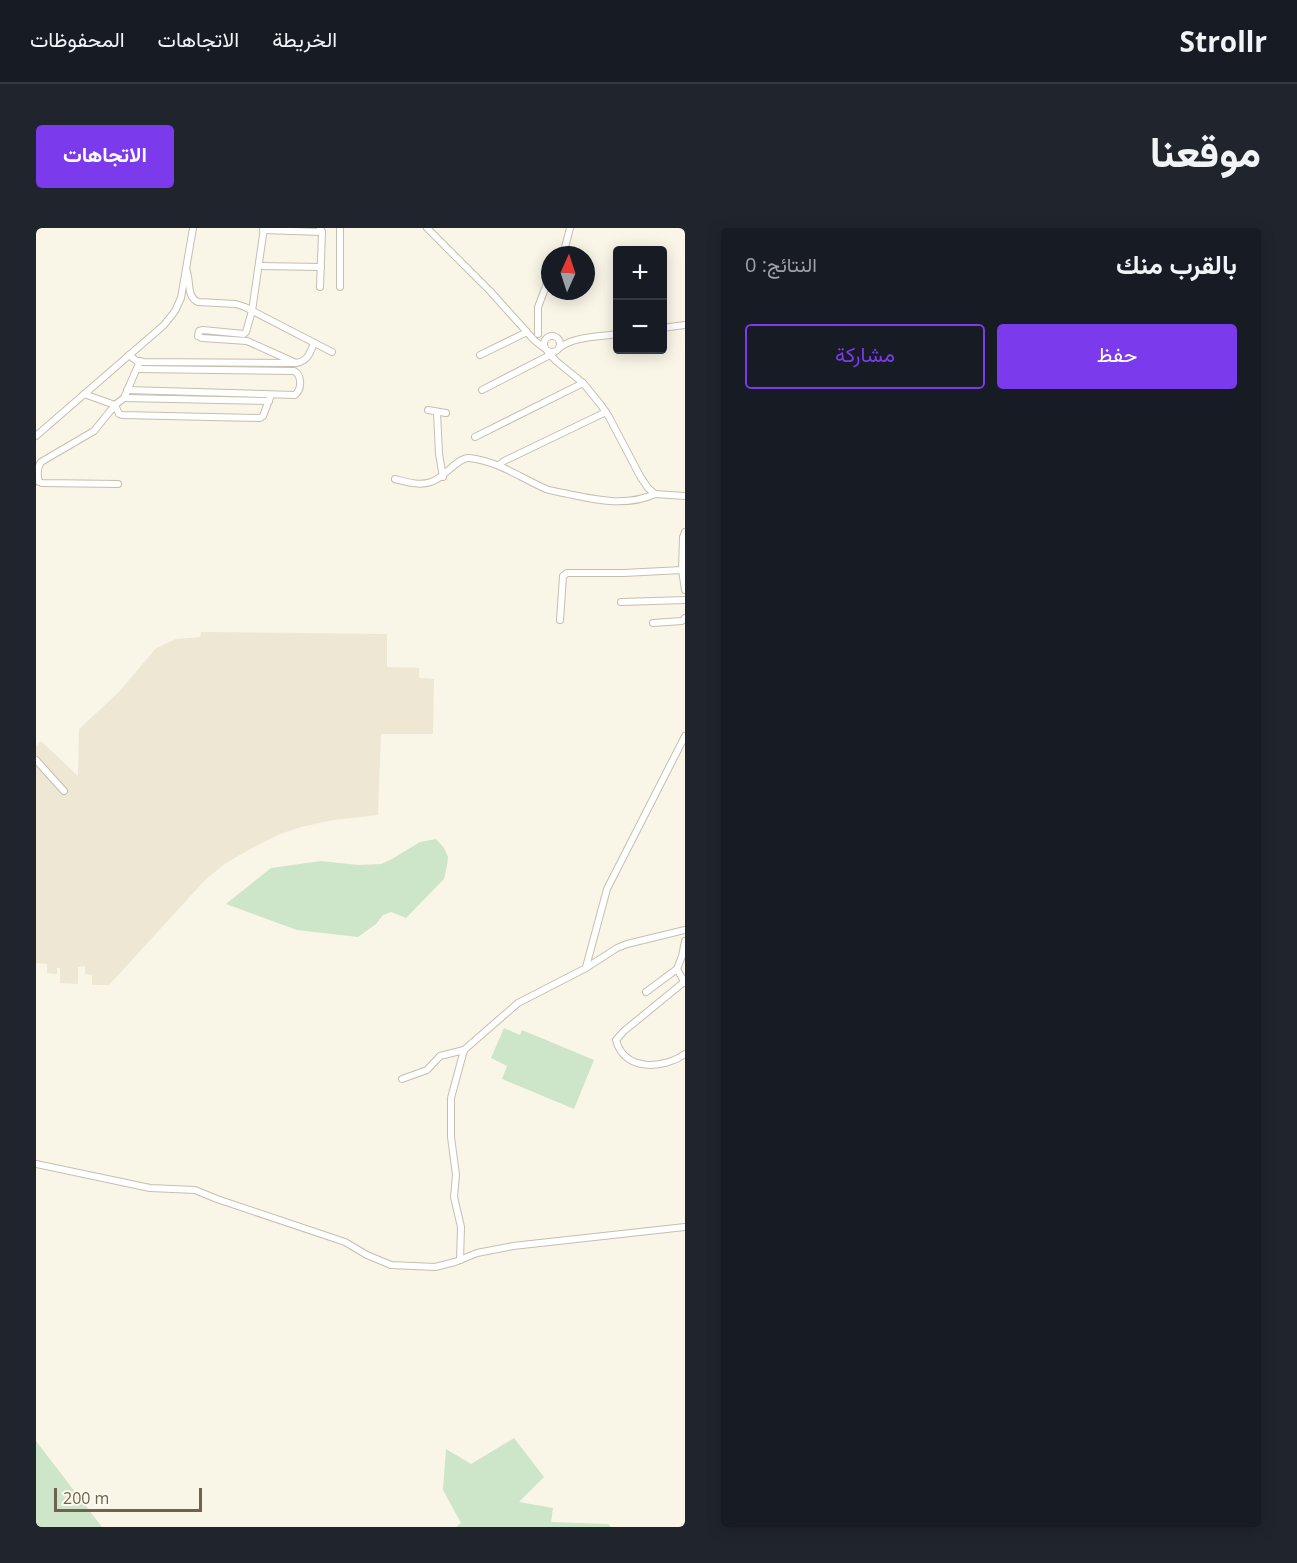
<!DOCTYPE html>
<html lang="ar">
<head>
<meta charset="utf-8">
<style>
  body { margin:0; font-family:"Open Sans",Vazirmatn,sans-serif; background:#20242c; color:#f1f3f6; direction:rtl }
  .controls { position:absolute; right:18px; top:18px; display:grid; overflow:hidden; border-radius:6px; box-shadow:0 3px 15px #0003 }
  .controls button { width:54px; height:54px; display:grid; place-items:center; padding:0; border:0; border-bottom:2px solid #363941; background:#171b24; color:#f1f3f6; font:30px sans-serif }
  .compass { position:absolute; left:505px; top:18px; width:54px; height:54px; border-radius:50%; background:#171b24; box-shadow:0 3px 15px #0003; rotate:3deg }
  .scale { position:absolute; left:18px; bottom:15px; width:148px; box-sizing:border-box; padding-left:6px; border:3px solid #70624f; border-top:0; font-size:16px; line-height:21px; white-space:nowrap; color:#70624f; -webkit-text-stroke:4px #fdfaed; paint-order:stroke }
  .list { margin:0; padding:0; list-style:none }
  h2 { display:flex; justify-content:space-between; align-items:center; height:78px; margin:0; padding:0 24px; font-size:26px }
  h2 small { font-size:20px; font-weight:400; color:#9ea1a6 }
  .actions { display:flex; gap:12px; padding:18px 24px }
  .actions a { flex:1; padding:14px 0; border:2px solid #7c3aed; border-radius:6px; text-align:center; font-size:21px; color:#7c3aed }
  .actions .main { background:#7c3aed; color:#fff }
  .map { position:relative; flex:none; width:649px; height:1299px; overflow:hidden; direction:ltr; border-radius:6px }
  header { display:flex; align-items:center; gap:36px; box-sizing:border-box; height:84px; padding:0 30px; background:#171b24; border-bottom:2px solid #363941 }
  header strong { font-size:28px }
  nav { display:flex; gap:33px; margin-inline-start:auto; font-size:21px }
  .intro { display:flex; align-items:center; justify-content:space-between; box-sizing:border-box; height:144px; padding:0 36px }
  h1 { margin:0; font-size:42px }
  .button { padding:15px 27px; border-radius:6px; background:#7c3aed; color:#fff; font-size:21px; font-weight:700 }
  main { display:flex; gap:36px; padding:0 36px }
  aside { flex:1; background:#171b24; border-radius:6px; box-shadow:0 3px 15px #0003 }
  .map>svg:first-child { display:block }
</style>
</head>
<body>
<header>
<strong>Strollr</strong>
<nav><a>الخريطة</a><a>الاتجاهات</a><a>المحفوظات</a></nav>
</header>
<div class="intro"><h1>موقعنا</h1><a class="button">الاتجاهات</a></div>
<main>
<aside>
<h2>بالقرب منك<small>النتائج: 0</small></h2>
<ul class="list">
</ul>
<div class="actions"><a class="main">حفظ</a><a>مشاركة</a></div>
</aside>
<div class="map">
<svg width="649" height="1299" viewBox="0 0 649 1299">
  <rect width="100%" height="100%" fill="#f9f6e8"/>
  <path fill="#ede7d4" d="M165 404 351 406V439L383 440V450L398 451 397 506H345L342 587 297 592 265 599 244 606 214 621 190 635 170 651 73 757H56V747L49 746V738L42 739V756L24 755V740H21V746L11 745V736L0 735V519L5 513 42 548 43 501 83 464 120 420 140 411 164 409Z"/>
  <g fill="#cde5c8">
    <path d="M400 611 408 620 412 629 411 637 408 651 370 690 355 684 347 687 340 696 322 709 261 702 190 676 235 640 285 633 322 637 345 636 356 631 384 614Z"/>
    <path d="M468 800 484 807 486 802 558 832 538 881 466 851 471 838 455 830Z"/>
    <path d="M478 1210 508 1249 483 1274 517 1280 515 1294 572 1296 575 1299H420L425 1295 407 1262 410 1221 435 1236Z"/>
    <path d="M0 1213 66 1299H0Z"/>
  </g>
  <g fill="none" stroke-linecap="round" stroke-linejoin="round">
    <g stroke="#c7bead" stroke-width="8">
      <g id="minor">
        <path d="M228 0 216 83 210 104 208 106 167 102 163 103 162 108 166 110 211 113 260 135"/>
        <path d="M284 0 286 4 284 59"/>
        <path d="M391 0 454 63 498 112 508 120"/>
        <path d="M227 2 286 4"/>
        <path d="M527 27 534 0"/>
        <path d="M223 38 285 39"/>
        <path d="M150 41C155 52 150 69 162 74L200 76 209 79 296 124"/>
        <path d="M304 59V0"/>
        <path d="M626 100 649 97"/>
        <path d="M502 106V79L514 48"/>
        <circle cx="516" cy="116" r="8"/>
        <path d="M523 120C538 108 563 109 582 106"/>
        <path d="M512 124 520 133 547 155 565 177 573 189 604 248 612 260 619 266 649 268"/>
        <path d="M93 127 101 133 107 134 260 135C272 133 274 125 278 115"/>
        <path d="M444 127 491 104"/>
        <path d="M91 162 259 167C266 161 266 147 258 143L101 141"/>
        <path d="M446 162 514 127"/>
        <path d="M48 166 79 177 83 186 86 187 224 190 227 188 235 167"/>
        <path d="M88 170 233 173"/>
        <path d="M392 182 410 185"/>
        <path d="M401 184 403 226 407 249"/>
        <path d="M0 208 128 97 139 83 145 70 157 0"/>
        <path d="M439 209 547 155"/>
        <path d="M463 237 468 233 570 184"/>
        <path d="M359 251C371 254 383 258 395 254 408 250 422 229 433 230 462 233 485 250 510 261 519 264 529 265 537 267 565 273 592 278 619 266"/>
        <path d="M82 256 6 255 3 254C1 247 1 240 5 234L58 203 79 177 88 170 104 133"/>
        <path d="M649 304 647 309 646 342 649 362"/>
        <path d="M585 374 649 372"/>
        <path d="M524 392 527 348 531 345H588L646 342"/>
        <path d="M617 395 646 393 649 390"/>
        <path d="M0 532 28 563"/>
        <path d="M649 713 646 728 641 741 649 755"/>
        <path d="M550 739 571 661 649 508"/>
        <path d="M648 754 588 803 580 812C588 844 628 841 649 826"/>
        <path d="M610 764 641 741"/>
        <path d="M366 851 391 842 404 828 428 822 482 775 550 740 581 720 591 716 649 702"/>
        <path d="M0 936 114 960 159 962 181 971 309 1014 331 1027 355 1037 399 1039 419 1034 441 1025 477 1018 649 999"/>
        <path d="M424 1032 425 999 418 969 420 947 415 909V870L428 822"/>
      </g>
    </g>
    <use href="#minor" stroke="#fff" stroke-width="6"/>
  </g>
</svg>
<div class="controls">
<button>+</button>
<button>−</button>
</div>
<svg class="compass" viewBox="-18 -18 36 36"><path d="M0-13l5 13h-10z" fill="#e53935"/><path d="M0 13l5-13h-10z" fill="#9ea1a6"/></svg>
<div class="scale">200 m</div>
</div>
</main>
</body>
</html>
